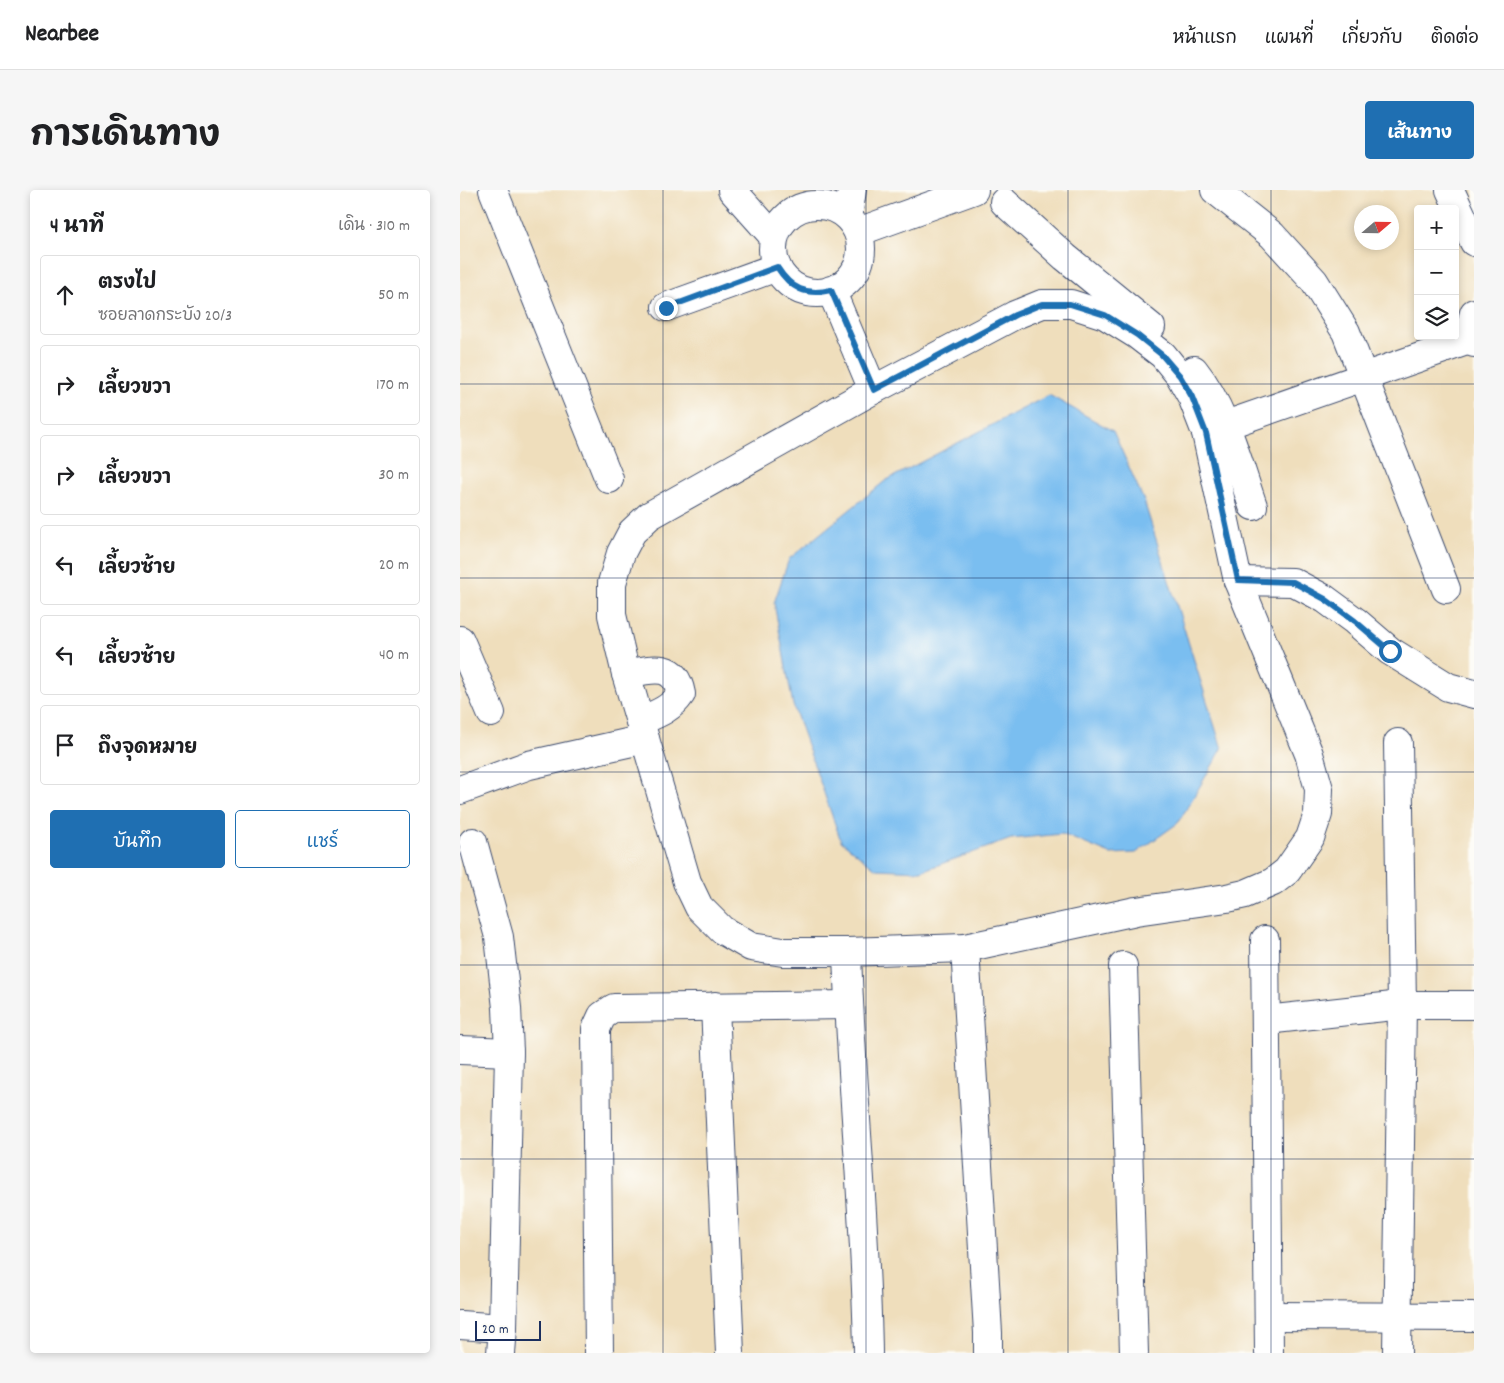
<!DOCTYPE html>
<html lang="th">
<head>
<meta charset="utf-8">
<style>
  body { margin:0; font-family:Dekko,"Playpen Sans Thai",sans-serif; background:#f6f6f6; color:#202124 }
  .controls { position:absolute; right:15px; top:15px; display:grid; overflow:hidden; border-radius:5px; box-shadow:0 2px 8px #0003 }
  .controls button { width:45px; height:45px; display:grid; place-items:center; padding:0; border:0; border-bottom:1px solid #e0e0e0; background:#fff; color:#202124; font:25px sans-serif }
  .compass { position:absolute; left:894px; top:15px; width:45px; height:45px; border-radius:50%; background:#fff; box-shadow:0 2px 8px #0003; rotate:70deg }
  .scale { position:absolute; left:15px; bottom:12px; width:66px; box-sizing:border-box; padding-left:5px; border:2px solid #1b2f5e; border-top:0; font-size:14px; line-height:18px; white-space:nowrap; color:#1b2f5e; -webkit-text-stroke:4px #fdfcf7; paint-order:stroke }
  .stop { position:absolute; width:15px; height:15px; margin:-11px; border:4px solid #1f6fb2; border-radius:50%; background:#fff }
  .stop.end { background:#1f6fb2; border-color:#fff; box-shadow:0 1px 5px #0008 }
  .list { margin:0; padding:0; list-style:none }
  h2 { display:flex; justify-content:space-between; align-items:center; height:65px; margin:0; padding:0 20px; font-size:21px }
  h2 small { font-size:16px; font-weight:400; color:#757577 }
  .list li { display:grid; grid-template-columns:32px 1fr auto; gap:15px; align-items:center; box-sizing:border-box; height:80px; margin:0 10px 10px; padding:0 10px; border:1px solid #e0e0e0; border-radius:5px }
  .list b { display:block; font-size:19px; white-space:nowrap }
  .list p { margin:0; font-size:16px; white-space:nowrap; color:#757577 }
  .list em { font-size:16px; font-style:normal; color:#757577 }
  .actions { display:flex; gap:10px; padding:15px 20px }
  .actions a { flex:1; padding:11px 0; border:1px solid #1f6fb2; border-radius:5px; text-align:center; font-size:18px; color:#1f6fb2 }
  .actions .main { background:#1f6fb2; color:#fff }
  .icon { flex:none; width:28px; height:28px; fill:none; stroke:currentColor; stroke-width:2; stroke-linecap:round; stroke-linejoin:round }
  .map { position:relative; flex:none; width:1014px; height:1163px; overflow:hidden; border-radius:5px }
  header { display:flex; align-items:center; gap:30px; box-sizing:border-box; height:70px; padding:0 25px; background:#fff; border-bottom:1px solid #e0e0e0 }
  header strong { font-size:24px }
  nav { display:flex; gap:28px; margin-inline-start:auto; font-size:18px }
  .intro { display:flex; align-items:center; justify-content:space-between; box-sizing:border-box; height:120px; padding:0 30px }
  h1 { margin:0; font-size:35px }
  .button { padding:12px 22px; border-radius:5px; background:#1f6fb2; color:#fff; font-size:18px; font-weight:700 }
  main { display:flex; gap:30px; padding:0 30px }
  aside { flex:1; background:#fff; border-radius:5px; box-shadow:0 2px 8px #0003 }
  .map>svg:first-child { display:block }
</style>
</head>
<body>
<header>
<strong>Nearbee</strong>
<nav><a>หน้าแรก</a><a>แผนที่</a><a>เกี่ยวกับ</a><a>ติดต่อ</a></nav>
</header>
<div class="intro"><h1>การเดินทาง</h1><a class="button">เส้นทาง</a></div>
<main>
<aside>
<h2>4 นาที<small>เดิน · 310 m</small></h2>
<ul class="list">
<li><svg class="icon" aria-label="ahead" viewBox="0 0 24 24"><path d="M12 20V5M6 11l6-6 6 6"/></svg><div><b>ตรงไป</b><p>ซอยลาดกระบัง 20/3</p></div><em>50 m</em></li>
<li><svg class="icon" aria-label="right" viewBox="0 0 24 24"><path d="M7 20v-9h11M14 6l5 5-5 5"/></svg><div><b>เลี้ยวขวา</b></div><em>170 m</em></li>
<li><svg class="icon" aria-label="right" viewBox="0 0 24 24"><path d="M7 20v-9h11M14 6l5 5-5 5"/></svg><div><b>เลี้ยวขวา</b></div><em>30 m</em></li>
<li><svg class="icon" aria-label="left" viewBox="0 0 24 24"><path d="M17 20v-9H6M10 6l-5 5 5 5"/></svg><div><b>เลี้ยวซ้าย</b></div><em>20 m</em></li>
<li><svg class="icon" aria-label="left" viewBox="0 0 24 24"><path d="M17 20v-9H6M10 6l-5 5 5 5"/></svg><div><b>เลี้ยวซ้าย</b></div><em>40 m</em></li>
<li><svg class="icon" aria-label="arrive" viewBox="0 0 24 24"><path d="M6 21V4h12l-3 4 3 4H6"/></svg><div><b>ถึงจุดหมาย</b></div></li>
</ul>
<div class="actions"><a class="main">บันทึก</a><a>แชร์</a></div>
</aside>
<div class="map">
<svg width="1014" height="1163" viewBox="0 0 1014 1163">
  <rect width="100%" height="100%" fill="#fdfcf7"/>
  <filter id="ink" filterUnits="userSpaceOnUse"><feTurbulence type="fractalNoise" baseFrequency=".02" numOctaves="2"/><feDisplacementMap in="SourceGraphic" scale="10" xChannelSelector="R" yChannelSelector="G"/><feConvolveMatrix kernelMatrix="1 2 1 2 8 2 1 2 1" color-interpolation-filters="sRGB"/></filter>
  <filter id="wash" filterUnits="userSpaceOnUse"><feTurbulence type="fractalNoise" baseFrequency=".0096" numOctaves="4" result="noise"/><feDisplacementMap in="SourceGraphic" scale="20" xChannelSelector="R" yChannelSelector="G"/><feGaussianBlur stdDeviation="1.12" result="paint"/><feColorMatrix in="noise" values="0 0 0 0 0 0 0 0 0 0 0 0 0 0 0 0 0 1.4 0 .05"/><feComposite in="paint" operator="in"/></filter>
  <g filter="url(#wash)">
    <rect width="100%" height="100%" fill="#efdebc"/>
    <path fill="#7abef0" stroke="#4a76a7" d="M589 205 653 241 684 311 762 559 718 633 676 663 650 664 602 644 551 649 461 681 416 679 381 651 333 515 314 413 329 369 425 291Z"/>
  </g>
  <g filter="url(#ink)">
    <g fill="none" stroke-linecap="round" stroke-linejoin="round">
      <g stroke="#3b496c" stroke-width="30">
        <g id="minor">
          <path d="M33 0 149 289"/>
          <path d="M272 0 314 47"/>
          <path d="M755 0 812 45 854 91 886 142 986 399"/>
          <path d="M990 0 1014 52"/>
          <path d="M544 12 605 67 691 137"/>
          <circle cx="357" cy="59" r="44"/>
          <path d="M388 27 392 0"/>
          <path d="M398 42 514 0"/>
          <path d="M371 100 413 200"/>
          <path d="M582 114H611L645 125 677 145 703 165 720 186 732 207 746 243 778 391 849 564 859 599 858 624 850 648 827 681 813 692 785 704 767 708 676 721 505 758 387 762H323L291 757 262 740 239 717 227 692 166 484 152 425V393L161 363 172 342 189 326 413 200 555 125Z"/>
          <path d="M206 117 317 77"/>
          <path d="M1014 123C1011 133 1009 143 1014 153"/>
          <path d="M734 180C765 219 777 270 793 316"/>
          <path d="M766 235 1012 149"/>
          <path d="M778 391 833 392 865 409 895 431 930 461 988 497 1014 504"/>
          <path d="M0 450 31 523"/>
          <path d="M166 484C191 479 215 471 221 504 211 519 197 524 180 531"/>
          <path d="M0 600 69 575 185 549"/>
          <path d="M13 652 39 747 47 818 49 862 43 1138 41 1163"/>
          <path d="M805 750 809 1163"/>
          <path d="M505 758 528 1143V1163"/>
          <path d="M387 762C391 896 406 1029 408 1163"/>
          <path d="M663 776 674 1163"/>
          <path d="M255 816 270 1163"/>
          <path d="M806 830 942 815H1014"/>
          <path d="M0 860 49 862"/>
          <path d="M809 1126 1014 1127"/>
          <path d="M0 1135 43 1138"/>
          <path d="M139 1163 136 839 142 826 154 818 389 815"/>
          <path d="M937 1163 942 815 938 553"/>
        </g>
      </g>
      <use href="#minor" stroke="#fff" stroke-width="28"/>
    </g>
  </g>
  <g fill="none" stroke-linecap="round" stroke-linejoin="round" filter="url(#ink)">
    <path stroke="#1f6fb2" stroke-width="6" d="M206 118 317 77C331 99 346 106 371 100L414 200 555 125 582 114H610L645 125 677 145 702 165 720 186 732 207 746 243 778 390 833 392 865 409 895 431 930 461"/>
  </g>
  <path fill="none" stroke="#1b2f5e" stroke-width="1" stroke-opacity="0.55" d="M203 0V1163M406 0V1163M608 0V1163M811 0V1163M0 194H1014M0 388H1014M0 582H1014M0 775H1014M0 969H1014"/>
</svg>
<div class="controls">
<button>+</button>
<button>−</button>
<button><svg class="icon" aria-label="layers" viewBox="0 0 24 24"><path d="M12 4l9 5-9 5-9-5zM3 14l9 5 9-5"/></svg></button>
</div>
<svg class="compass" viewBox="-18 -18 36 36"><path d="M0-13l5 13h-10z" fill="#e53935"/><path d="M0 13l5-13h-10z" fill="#757577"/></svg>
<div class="scale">20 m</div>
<div class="stop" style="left:930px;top:461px"></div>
<div class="stop end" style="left:206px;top:118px"></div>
</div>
</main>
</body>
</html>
